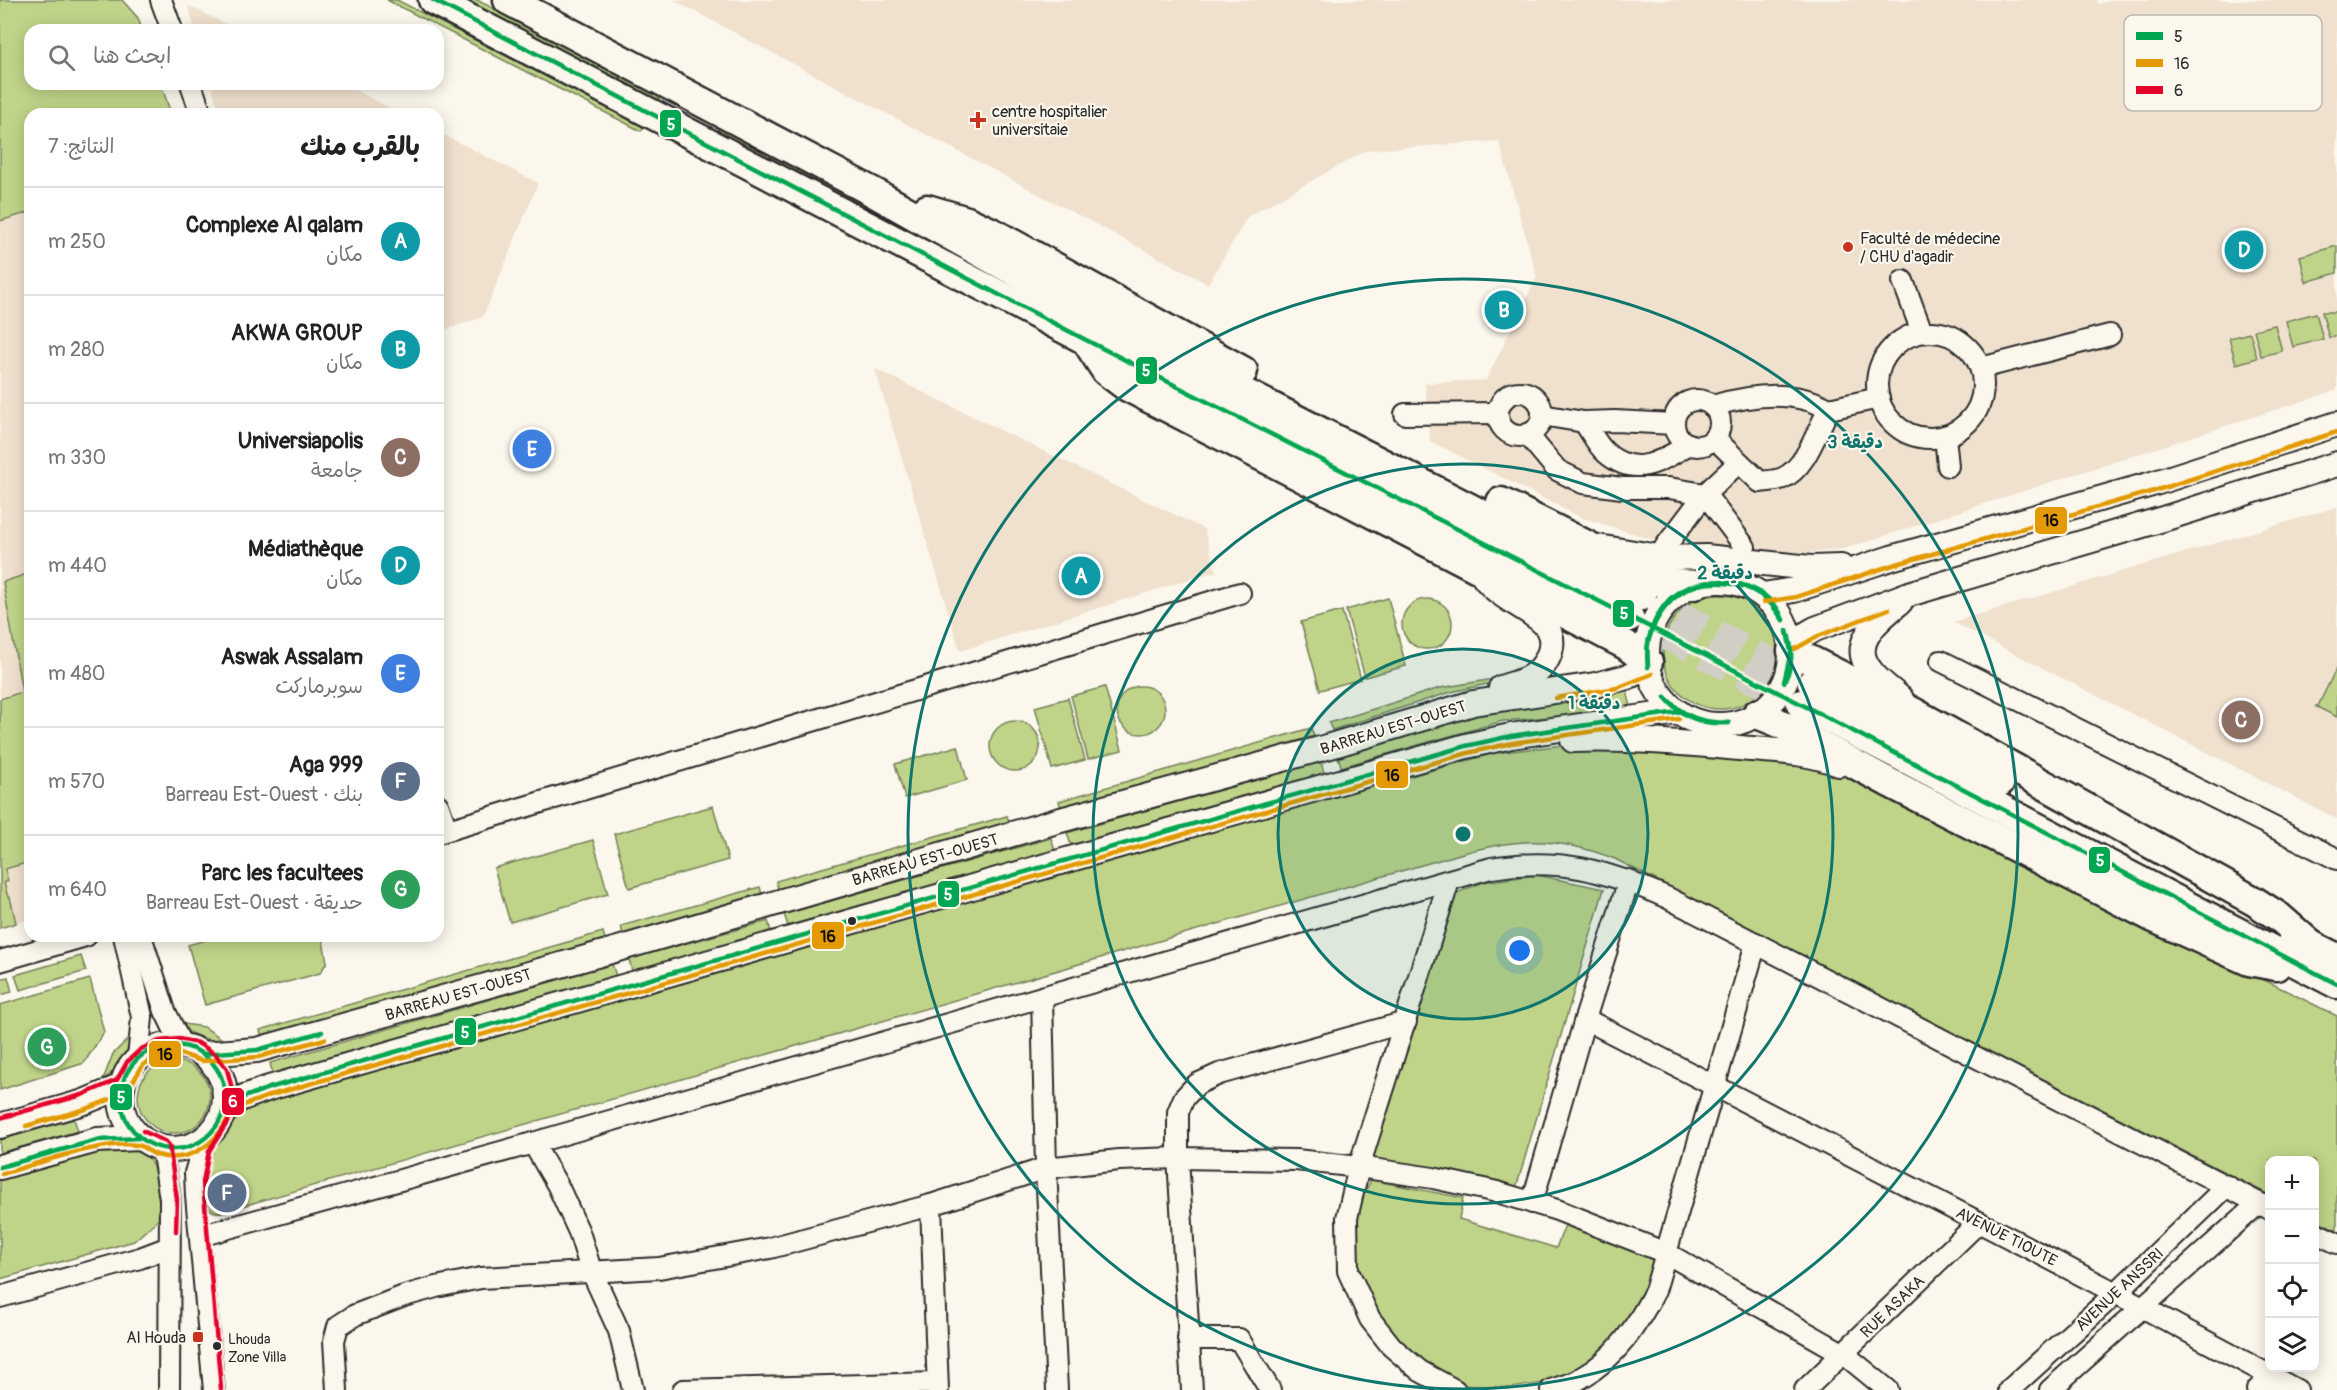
<!DOCTYPE html>
<html lang="ar">
<head>
<meta charset="utf-8">
<style>
  body { margin:0; font-family:Pangolin,"Playpen Sans Arabic",sans-serif; background:#f2f2f2; color:#222; direction:rtl }
  .controls { position:absolute; right:18px; bottom:18px; display:grid; overflow:hidden; border-radius:12px; box-shadow:0 3px 15px #0003 }
  .controls button { width:54px; height:54px; display:grid; place-items:center; padding:0; border:0; border-bottom:2px solid #e0e0e0; background:#fff; color:#222; font:30px sans-serif }
  .you { position:absolute; left:1520px; top:951px; width:21px; height:21px; margin:-15px; border:4px solid #fff; border-radius:50%; background:#1a73e8; box-shadow:0 0 0 9px #1a73e833 }
  .badge { display:grid; place-items:center; width:39px; height:39px; border-radius:50%; background:#7c3aed; color:#fff; font-size:20px; font-weight:700 }
  .pin { position:absolute; translate:-50% -50%; border:3px solid #fff; box-shadow:0 2px 6px #0006 }
  .list { margin:0; padding:0; list-style:none }
  h2 { display:flex; justify-content:space-between; align-items:center; height:78px; margin:0; padding:0 24px; font-size:26px }
  h2 small { font-size:20px; font-weight:400; color:#767676 }
  .list li { display:grid; grid-template-columns:39px 1fr auto; gap:18px; align-items:center; box-sizing:border-box; height:108px; padding:0 24px; border-top:2px solid #e0e0e0 }
  .list b { display:block; font-size:22px; white-space:nowrap }
  .list p { margin:0; font-size:20px; white-space:nowrap; color:#767676 }
  .list em { font-size:20px; font-style:normal; color:#767676 }
  .icon { flex:none; width:33px; height:33px; fill:none; stroke:currentColor; stroke-width:2; stroke-linecap:round; stroke-linejoin:round }
  .map { position:relative; flex:none; width:2337px; height:1390px; overflow:hidden; direction:ltr }
  .search { position:absolute; background:#fff; box-shadow:0 3px 15px #0003; left:24px; top:24px; width:420px; height:66px; display:flex; align-items:center; gap:15px; box-sizing:border-box; padding:0 21px; border-radius:18px; color:#767676; font-size:22px }
  .panel { position:absolute; background:#fff; box-shadow:0 3px 15px #0003; left:24px; top:108px; width:420px; height:834px; border-radius:18px; direction:rtl }
  .map>svg:first-child { display:block }
</style>
</head>
<body>
<div class="map">
<svg width="2337" height="1390" viewBox="0 0 2337 1390">
  <rect width="100%" height="100%" fill="#fbf7ec"/>
  <filter id="ink" filterUnits="userSpaceOnUse"><feTurbulence type="fractalNoise" baseFrequency=".0167" numOctaves="2"/><feDisplacementMap in="SourceGraphic" scale="12" xChannelSelector="R" yChannelSelector="G"/><feConvolveMatrix kernelMatrix="1 2 1 2 8 2 1 2 1" color-interpolation-filters="sRGB"/></filter>
  <g filter="url(#ink)">
    <g fill="#f0e0ce">
      <path d="M673 0H2097L2099 4 2113 0H2337V390L1844 549 1808 553 1683 549 1580 517 1430 441 1425 383 1486 380 1537 277 1499 141 1367 150 1248 216 1208 284Z"/>
      <path d="M188 5 237 30H195Z"/>
      <path d="M211 84H343L402 114H220Z"/>
      <path d="M438 132 538 183 483 317 438 332Z"/>
      <path d="M30 212V919L0 928V221Z"/>
      <path d="M875 369 1204 529 1216 571 960 651Z"/>
      <path d="M2337 507V819L1953 622Z"/>
    </g>
    <g fill="#bfd489" stroke="#75805a" stroke-width="1.5">
      <path d="M0 0H122L138 18 142 30H30V84H161L171 114H30V212L0 221Z"/>
      <path d="M387 0H397L644 127 641 131Z"/>
      <path d="M450 0H477L661 95 655 106Z"/>
      <path d="M720 126 1045 293 1140 354 714 137Z"/>
      <path d="M2337 246V273L2306 282 2300 256Z"/>
      <path d="M2322 312H2337V335L2329 338Z"/>
      <path d="M2316 313 2323 339 2293 347 2286 321Z"/>
      <path d="M2275 325 2282 351 2261 356 2254 330Z"/>
      <path d="M2250 333 2257 358 2236 364 2229 338Z"/>
      <path d="M30 573V862L5 869 8 881 4 883 8 897H10L16 923 0 928V699L22 692 3 582Z"/>
      <circle cx="1720" cy="652" r="57"/>
      <path d="M1388 598 1406 666 1365 677 1346 610Z"/>
      <circle cx="1427" cy="624" r="25"/>
      <path d="M1342 611 1361 679 1320 690 1301 622Z"/>
      <path d="M2336 669 2337 670V717L2315 706H2318Z"/>
      <path d="M1505 677 1506 680 1451 692 1332 730 1329 723 1440 688Z"/>
      <circle cx="1141" cy="710" r="24"/>
      <path d="M1105 687 1122 750 1088 759 1071 696Z"/>
      <path d="M1626 688 1632 710 1503 721 1341 767 1338 755 1487 712Z"/>
      <path d="M1068 698 1085 760 1052 769 1035 707Z"/>
      <circle cx="1015" cy="746" r="25"/>
      <path d="M1311 728 1314 736 1061 809 1059 801Z"/>
      <path d="M1573 744 1821 764 2021 859 2337 1016V1230L2315 1219 2314 1160H2270L2269 1195 1615 859C1554 835 1514 838 1453 856L222 1212C198 1216 200 1175 207 1160 213 1147 230 1125 241 1115 249 1107 264 1103 274 1098L1251 820 1495 753Z"/>
      <path d="M958 746 967 780 905 798 895 764Z"/>
      <path d="M1321 761 1324 773 1071 845 1067 833Z"/>
      <path d="M713 806 728 860 629 888 614 834Z"/>
      <path d="M1007 816 1010 824 778 889 776 881Z"/>
      <path d="M1051 838 1055 851 788 926 784 914Z"/>
      <path d="M593 840 608 894 510 922 494 868Z"/>
      <path d="M1537 875 1604 889 1516 1188 1372 1160 1452 895 1483 882Z"/>
      <path d="M760 887 762 895 623 934 621 926Z"/>
      <path d="M768 921 771 932 632 971 629 959Z"/>
      <path d="M603 932 605 939 262 1038 260 1030Z"/>
      <path d="M219 936H322L327 962 320 973 205 1005 188 945Z"/>
      <path d="M81 956 86 971 20 990 15 975Z"/>
      <path d="M612 964 616 976 273 1075 270 1063Z"/>
      <path d="M8 977 12 992 0 995V979Z"/>
      <path d="M90 979 104 1032 84 1063 0 1090V1005Z"/>
      <path d="M177 1023 204 1027 227 1042C208 1041 191 1036 177 1023Z"/>
      <path d="M133 1034C130 1052 118 1069 103 1080L113 1054Z"/>
      <circle cx="174" cy="1097" r="36"/>
      <path d="M74 1119 78 1131 0 1153V1140Z"/>
      <path d="M126 1148 148 1156C158 1175 162 1195 161 1217L134 1241 0 1279V1178L78 1156Z"/>
      <path d="M1371 1180 1463 1198 1459 1219 1556 1248 1565 1225 1657 1259 1642 1304 1597 1362 1562 1380 1512 1388 1463 1385 1424 1366 1399 1343 1375 1310 1358 1270 1353 1239 1360 1202Z"/>
    </g>
    <g fill="none" stroke-linecap="round" stroke-linejoin="round">
      <g stroke="#d1cec5" stroke-width="28" stroke-dasharray="28 14" stroke-linecap="butt">
        <path d="M1642 596 1812 683"/>
        <path d="M1629 617 1801 704"/>
      </g>
      <g stroke="#2b2b2b" stroke-width="24">
        <g id="minor">
          <path d="M161 0 172 30"/>
          <path d="M191 84 201 114"/>
          <path d="M1903 281 1922 332"/>
          <circle cx="1930" cy="385" r="53"/>
          <path d="M1981 368 2110 335"/>
          <circle cx="1520" cy="414" r="22"/>
          <circle cx="1697" cy="423" r="23"/>
          <path d="M1712 406C1749 395 1795 389 1829 409"/>
          <path d="M1405 414 1498 413"/>
          <path d="M1542 415 1584 422 1615 421 1674 424"/>
          <path d="M1584 422C1591 432 1597 445 1606 453 1636 479 1661 461 1689 444"/>
          <path d="M1527 434 1557 470 1583 483 1622 488H1669L1705 494 1745 547"/>
          <path d="M1945 436 1948 466"/>
          <path d="M1714 438 1760 482C1767 481 1776 481 1783 478 1806 468 1817 430 1829 409L1879 398"/>
          <path d="M1665 547 1705 494 1738 463"/>
          <path d="M1941 661 2337 859"/>
          <path d="M438 805 447 830"/>
          <path d="M438 833 1240 593"/>
          <path d="M1449 881 1359 1167 1347 1218 1348 1271 1370 1319 1392 1347 1420 1371 1455 1390"/>
          <path d="M124 936 142 1017 138 1059"/>
          <path d="M141 936 165 1011 182 1046"/>
          <path d="M0 961 86 936"/>
          <path d="M1042 997 1046 1168 1057 1390"/>
          <path d="M1585 1019 2116 1293 2297 1390"/>
          <path d="M205 1139 195 1173 196 1196 214 1390"/>
          <path d="M533 1143 558 1186 579 1232 591 1270 619 1331 633 1390"/>
          <path d="M162 1148 170 1199 169 1390"/>
          <path d="M1532 1203 1585 1019 1629 880"/>
          <path d="M931 1205 938 1390"/>
          <path d="M2314 1232 2337 1243"/>
          <path d="M200 1236 533 1143 1491 868C1560 857 1605 870 1668 898L2270 1209"/>
          <path d="M0 1297 140 1258 169 1247"/>
          <path d="M1188 1339H1239L1270 1390"/>
          <path d="M337 1390 334 1341 338 1326 355 1315 404 1296 436 1287 481 1278 659 1268 770 1248 931 1205 1046 1168 1119 1160 1178 1158 1296 1160 1359 1167 1433 1178 1497 1192 1557 1210 1666 1253 1844 1354 1888 1390"/>
          <path d="M683 1390 937 1383"/>
          <path d="M1192 1390 1178 1158V1112L1184 1098 1197 1084 1219 1074 1406 1022"/>
          <path d="M1551 1390C1561 1386 1573 1384 1581 1378 1616 1358 1637 1326 1655 1291L1756 943"/>
          <path d="M1805 1390 1979 1222"/>
          <path d="M2009 1390 2116 1293 2227 1186"/>
          <path d="M2050 1390 2259 1203"/>
          <path d="M2257 1390 2271 1377"/>
        </g>
      </g>
      <g stroke="#2b2b2b" stroke-width="28">
        <g id="major">
          <path d="M1598 547 1665 558 1706 557 1811 568 1841 567"/>
          <path d="M1484 577C1499 597 1520 604 1539 619 1562 636 1550 667 1527 679 1519 683 1509 685 1501 688"/>
          <circle cx="1719" cy="653" r="72"/>
          <path d="M1763 595 1794 590 1891 558 2152 484 2337 424"/>
          <path d="M1900 602C1881 618 1848 642 1870 670 1878 682 1891 689 1901 699"/>
          <path d="M1791 643 1815 629 1909 594 2163 519 2337 464"/>
          <path d="M1573 740C1629 738 1684 743 1739 748 1773 751 1808 751 1839 764"/>
          <circle cx="173" cy="1097" r="52"/>
          <path d="M202 1054 257 1050 618 949 1057 821 1327 747 1473 703 1595 685 1627 677 1648 667"/>
          <path d="M225 1104 269 1088 1466 746 1511 736 1678 712"/>
          <path d="M0 1126 84 1102 122 1086"/>
          <path d="M0 1167 97 1140 140 1138"/>
        </g>
      </g>
      <g stroke="#2b2b2b" stroke-width="33">
        <g id="highway">
          <path d="M433 0 1086 340 1629 617"/>
          <path d="M508 0 871 191 1094 316 1642 596"/>
          <path d="M927 209 967 221 993 233 1243 371"/>
          <path d="M1089 345 1106 371 1126 386 1626 645 1648 662"/>
          <path d="M1501 502 1660 582 1694 585"/>
          <path d="M1792 651 1913 712 2254 901 2279 917 2311 945"/>
          <path d="M1812 683 2000 782"/>
          <path d="M1801 704 2337 984"/>
          <path d="M1757 714 1777 722 1888 782 2154 918 2249 961 2276 966 2286 956"/>
          <path d="M2293 936 2337 958"/>
        </g>
      </g>
      <use href="#minor" stroke="#fbf7ec" stroke-width="20"/>
      <use href="#major" stroke="#fbf7ec" stroke-width="24"/>
      <use href="#highway" stroke="#fbf7ec" stroke-width="28"/>
      <g stroke="#fbf7ec" stroke-width="9">
        <g id="bus-1">
          <path d="M433 0 1086 340 1801 704 2337 984"/>
          <path d="M1697 585C1728 575 1771 587 1783 620"/>
          <path d="M1697 585C1722 580 1749 583 1768 601 1774 606 1778 614 1783 620"/>
          <path d="M1648 667C1643 634 1662 591 1697 585"/>
          <path d="M1648 667C1648 658 1646 647 1649 639 1656 614 1673 593 1697 585"/>
          <path d="M1784 682 1791 652 1787 631"/>
          <path d="M1784 682C1793 666 1793 648 1787 631"/>
          <path d="M1665 697C1686 718 1700 722 1729 723"/>
          <path d="M1665 697C1682 718 1703 725 1729 723"/>
          <circle cx="173" cy="1097" r="52"/>
          <path d="M202 1054 257 1050 322 1032"/>
          <path d="M225 1104 269 1088 1466 746 1511 736 1678 712"/>
          <path d="M0 1167 97 1140 140 1138"/>
        </g>
      </g>
      <g stroke="#fbf7ec" stroke-width="9">
        <g id="bus-2">
          <path d="M1764 602 1796 597 1893 565 2154 491 2337 432"/>
          <path d="M1795 649 1818 636 1889 609"/>
          <path d="M1556 698 1617 688 1652 674"/>
          <path d="M26 1126 86 1109 126 1093 143 1065 160 1054H181L202 1061 258 1057 325 1039"/>
          <path d="M2 1174C39 1163 75 1150 113 1145 122 1144 132 1143 141 1146 146 1149 151 1153 157 1155 191 1165 221 1141 231 1110L271 1095 1468 753 1512 743 1679 719"/>
        </g>
      </g>
      <g stroke="#fbf7ec" stroke-width="9">
        <g id="bus-3">
          <path d="M0 1118 82 1095 117 1080 127 1062 141 1049 159 1041 179 1039 198 1043 215 1054 227 1069 233 1093V1104L228 1121 209 1151 203 1182 221 1389"/>
          <path d="M143 1131 166 1142 169 1145 177 1199 176 1231"/>
        </g>
      </g>
      <use href="#bus-1" stroke="#00a651" stroke-width="4.5"/>
      <use href="#bus-2" stroke="#e39a04" stroke-width="4.5"/>
      <use href="#bus-3" stroke="#e4002b" stroke-width="4.5"/>
    </g>
  </g>
  <circle cx="1463" cy="834" r="185" fill="#0f766e" fill-opacity=".12"/>
  <g fill="none" stroke="#0f766e" stroke-width="3">
    <circle cx="1463" cy="834" r="185"/>
    <circle cx="1463" cy="834" r="370"/>
    <circle cx="1463" cy="834" r="555"/>
  </g>
  <g fill="#c8321e" stroke="#fbf7ec" stroke-width="2">
    <path d="M975 111h6v6h6v6h-6v6h-6v-6h-6v-6h6z"/>
    <circle cx="1848" cy="247" r="6"/>
    <rect x="192" y="1331" width="12" height="12" rx="3"/>
  </g>
  <g fill="#2b2b2b" stroke="#fbf7ec" stroke-width="2">
    <circle cx="852" cy="921" r="5"/>
    <circle cx="217" cy="1346" r="5"/>
  </g>
  <g text-anchor="middle" stroke-width="4.5" stroke-linejoin="round" paint-order="stroke">
    <g font-size="14" fill="#2b2b2b" stroke="#fbf7ec" text-anchor="start">
      <text x="228" y="1344">Lhouda<tspan x="228" dy="18">Zone Villa</tspan></text>
    </g>
    <g font-size="16" fill="#2b2b2b" stroke="#fbf7ec" text-anchor="start">
      <text x="992" y="117">centre hospitalier<tspan x="992" dy="18">universitaie</tspan></text>
      <text x="1860" y="244">Faculté de médecine<tspan x="1860" dy="18">/ CHU d'agadir</tspan></text>
      <text x="186" y="1343" text-anchor="end">Al Houda</text>
    </g>
    <g font-size="16" fill="#2b2b2b" stroke="#fbf7ec">
      <text transform="translate(1393 727) rotate(-17)" y="6">BARREAU EST-OUEST</text>
      <text transform="translate(925 859) rotate(-16)" y="6">BARREAU EST-OUEST</text>
      <text transform="translate(458 994) rotate(-16)" y="6">BARREAU EST-OUEST</text>
      <text transform="translate(2007 1236) rotate(27)" y="6">AVENUE TIOUTE</text>
      <text transform="translate(2119 1289) rotate(-43)" y="6">AVENUE ANSSRI</text>
      <text transform="translate(1892 1306) rotate(-44)" y="6">RUE ASAKA</text>
    </g>
  </g>
  <rect x="2124" y="15" width="198" height="96" rx="9" fill="#fbf7ec" stroke="#bdbab2" stroke-width="1.5"/>
  <rect x="2136" y="32" width="27" height="8" fill="#00a651"/>
  <rect x="2136" y="59" width="27" height="8" fill="#e39a04"/>
  <rect x="2136" y="86" width="27" height="8" fill="#e4002b"/>
  <g font-size="16" fill="#2b2b2b">
    <text x="2174" y="42">5</text>
    <text x="2174" y="69">16</text>
    <text x="2174" y="96">6</text>
  </g>
  <circle cx="1463" cy="834" r="9" fill="#0f766e" stroke="#fbf7ec" stroke-width="3"/>
  <g font-size="18" text-anchor="middle" font-weight="bold" fill="#0f766e" stroke="#fbf7ec" stroke-width="4.5" stroke-linejoin="round" paint-order="stroke">
    <text x="1855" y="448">3 دقيقة</text>
    <text x="1725" y="579">2 دقيقة</text>
    <text x="1594" y="709">1 دقيقة</text>
  </g>
  <g stroke="#fbf7ec" stroke-width="2">
    <rect x="659" y="109" width="23" height="29" rx="6" fill="#00a651"/>
    <rect x="1135" y="356" width="23" height="29" rx="6" fill="#00a651"/>
    <rect x="2034" y="506" width="34" height="29" rx="6" fill="#e39a04"/>
    <rect x="1612" y="599" width="23" height="29" rx="6" fill="#00a651"/>
    <rect x="1375" y="760" width="34" height="29" rx="6" fill="#e39a04"/>
    <rect x="2088" y="846" width="23" height="28" rx="6" fill="#00a651"/>
    <rect x="937" y="880" width="23" height="28" rx="6" fill="#00a651"/>
    <rect x="811" y="921" width="34" height="29" rx="6" fill="#e39a04"/>
    <rect x="454" y="1017" width="23" height="29" rx="6" fill="#00a651"/>
    <rect x="148" y="1040" width="34" height="28" rx="6" fill="#e39a04"/>
    <rect x="109" y="1083" width="24" height="28" rx="6" fill="#00a651"/>
    <rect x="221" y="1087" width="24" height="29" rx="6" fill="#e4002b"/>
  </g>
  <g font-size="16" text-anchor="middle" font-weight="bold" fill="#fff">
    <text x="671" y="130">5</text>
    <text x="1146" y="376">5</text>
    <text x="1624" y="619">5</text>
    <text x="2100" y="866">5</text>
    <text x="948" y="900">5</text>
    <text x="465" y="1038">5</text>
    <text x="121" y="1103">5</text>
    <text x="233" y="1107">6</text>
  </g>
  <g font-size="16" text-anchor="middle" font-weight="bold" fill="#111">
    <text x="2051" y="526">16</text>
    <text x="1392" y="781">16</text>
    <text x="828" y="942">16</text>
    <text x="165" y="1060">16</text>
  </g>
</svg>
<div class="controls">
<button>+</button>
<button>−</button>
<button><svg class="icon" aria-label="locate" viewBox="0 0 24 24"><circle cx="12" cy="12" r="6"/><path d="M12 2v4M12 18v4M2 12h4M18 12h4"/></svg></button>
<button><svg class="icon" aria-label="layers" viewBox="0 0 24 24"><path d="M12 4l9 5-9 5-9-5zM3 14l9 5 9-5"/></svg></button>
</div>
<div class="you"></div>
<div class="pin badge" style="left:1081px;top:576px;background:#0f9aa8">A</div>
<div class="pin badge" style="left:1504px;top:310px;background:#0f9aa8">B</div>
<div class="pin badge" style="left:2241px;top:720px;background:#8d6e63">C</div>
<div class="pin badge" style="left:2244px;top:250px;background:#0f9aa8">D</div>
<div class="pin badge" style="left:532px;top:449px;background:#3f7fe0">E</div>
<div class="pin badge" style="left:227px;top:1193px;background:#5c6f8a">F</div>
<div class="pin badge" style="left:47px;top:1047px;background:#2e9e5b">G</div>
<div class="search"><svg class="icon" aria-label="search" viewBox="0 0 24 24"><circle cx="10" cy="10" r="6"/><path d="M15 15l6 6"/></svg>ابحث هنا</div>
<section class="panel">
<h2>بالقرب منك<small>النتائج: 7</small></h2>
<ul class="list">
<li><span class="badge" style="background:#0f9aa8">A</span><div><b>Complexe Al qalam</b><p>مكان</p></div><em>250 m</em></li>
<li><span class="badge" style="background:#0f9aa8">B</span><div><b>AKWA GROUP</b><p>مكان</p></div><em>280 m</em></li>
<li><span class="badge" style="background:#8d6e63">C</span><div><b>Universiapolis</b><p>جامعة</p></div><em>330 m</em></li>
<li><span class="badge" style="background:#0f9aa8">D</span><div><b>Médiathèque</b><p>مكان</p></div><em>440 m</em></li>
<li><span class="badge" style="background:#3f7fe0">E</span><div><b>Aswak Assalam</b><p>سوبرماركت</p></div><em>480 m</em></li>
<li><span class="badge" style="background:#5c6f8a">F</span><div><b>Aga 999</b><p>بنك · Barreau Est-Ouest</p></div><em>570 m</em></li>
<li><span class="badge" style="background:#2e9e5b">G</span><div><b>Parc les facultees</b><p>حديقة · Barreau Est-Ouest</p></div><em>640 m</em></li>
</ul>
</section>
</div>
</body>
</html>
